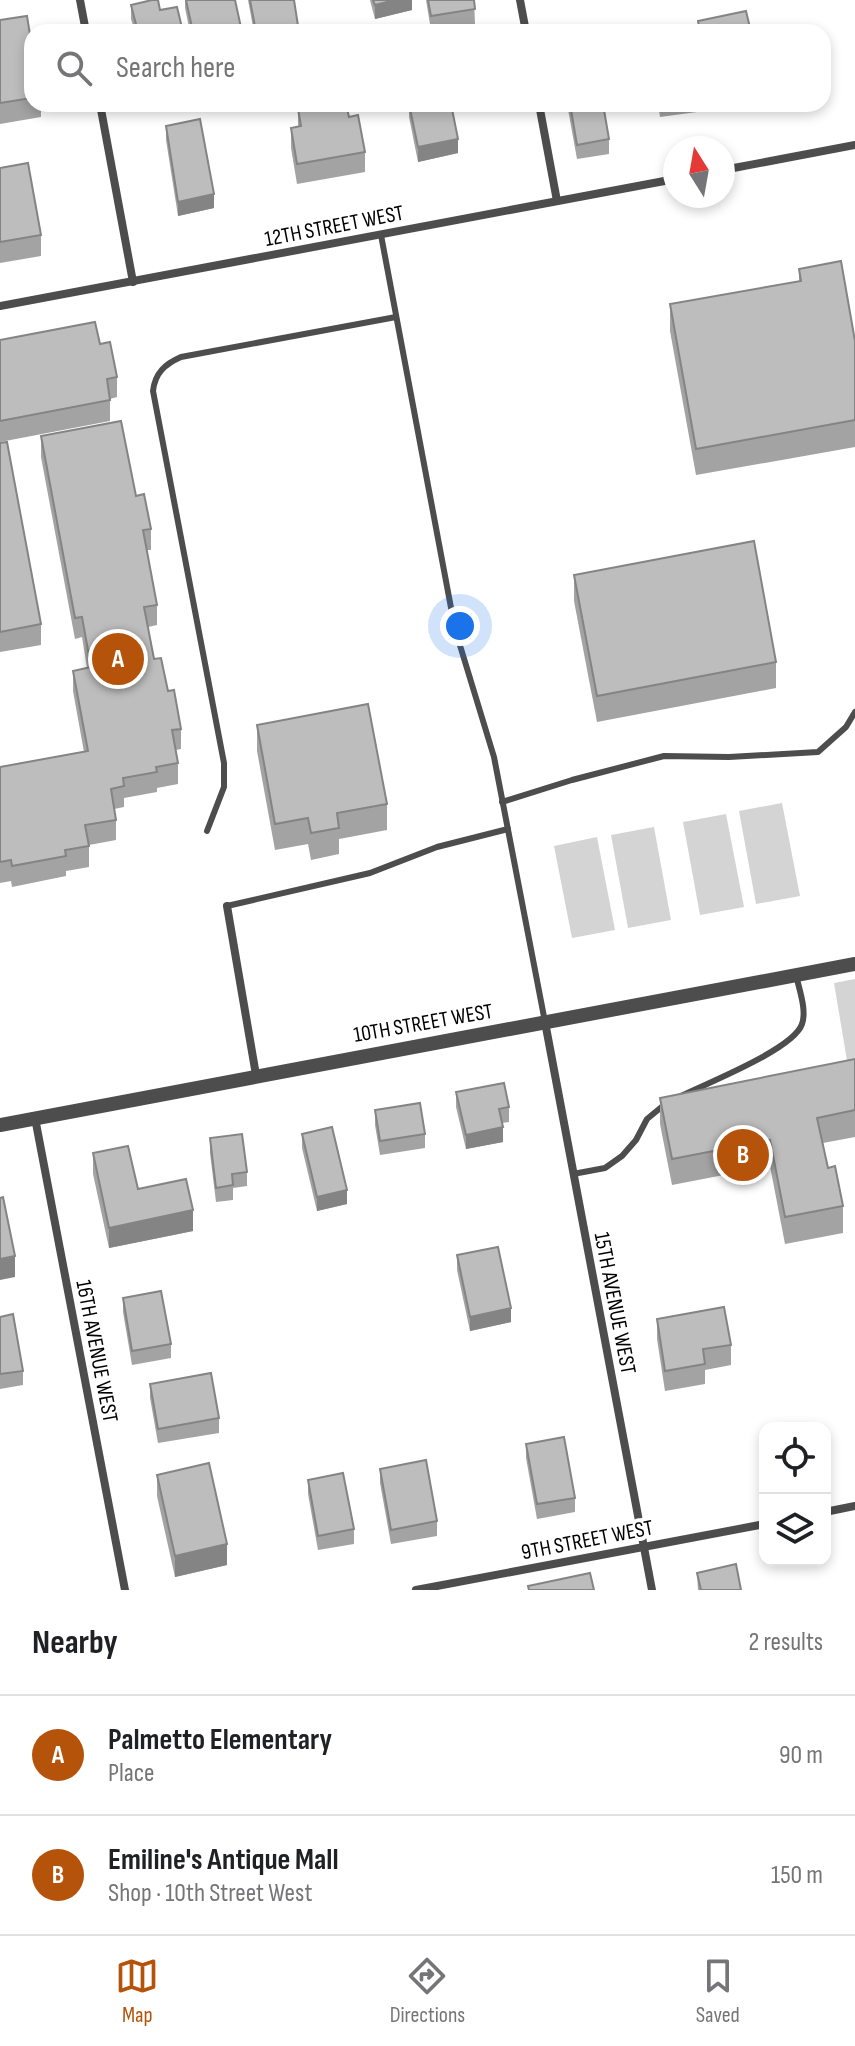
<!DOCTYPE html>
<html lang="en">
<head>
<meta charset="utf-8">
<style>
  body { margin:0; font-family:"Sofia Sans Condensed",sans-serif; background:#f2f2f2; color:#202124 }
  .controls { position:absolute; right:24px; bottom:24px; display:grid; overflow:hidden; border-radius:16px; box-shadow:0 4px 12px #0003 }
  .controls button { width:72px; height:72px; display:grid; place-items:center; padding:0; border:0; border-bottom:2px solid #e0e0e0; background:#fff; color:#202124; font:40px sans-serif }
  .compass { position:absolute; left:663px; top:136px; width:72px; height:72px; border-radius:50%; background:#fff; box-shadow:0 4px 12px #0003; rotate:349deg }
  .you { position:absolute; left:460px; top:626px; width:28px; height:28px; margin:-20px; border:6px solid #fff; border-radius:50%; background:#1a73e8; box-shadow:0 0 0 12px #1a73e833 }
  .badge { display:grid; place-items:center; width:52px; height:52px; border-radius:50%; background:#b45309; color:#fff; font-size:26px; font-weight:700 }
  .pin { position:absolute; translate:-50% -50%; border:4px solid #fff; box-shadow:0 2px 8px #0006 }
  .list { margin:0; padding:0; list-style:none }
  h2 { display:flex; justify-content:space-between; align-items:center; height:104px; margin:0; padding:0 32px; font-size:34px }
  h2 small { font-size:26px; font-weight:400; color:#757577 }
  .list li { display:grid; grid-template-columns:52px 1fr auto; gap:24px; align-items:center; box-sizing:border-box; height:120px; padding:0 32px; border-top:2px solid #e0e0e0 }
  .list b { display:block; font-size:30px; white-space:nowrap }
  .list p { margin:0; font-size:26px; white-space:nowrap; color:#757577 }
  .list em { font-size:26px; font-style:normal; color:#757577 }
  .icon { flex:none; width:44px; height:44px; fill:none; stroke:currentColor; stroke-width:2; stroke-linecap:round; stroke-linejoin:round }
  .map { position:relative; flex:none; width:855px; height:1590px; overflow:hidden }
  .search { position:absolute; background:#fff; box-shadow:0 4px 12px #0003; left:24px; right:24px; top:24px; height:88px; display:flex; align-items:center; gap:20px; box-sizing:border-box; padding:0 28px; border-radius:24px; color:#757577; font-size:30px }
  .sheet { height:344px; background:#fff }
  nav { display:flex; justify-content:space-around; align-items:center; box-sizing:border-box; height:112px; border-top:2px solid #e0e0e0; background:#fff; font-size:22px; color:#757577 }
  nav a { display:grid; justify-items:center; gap:4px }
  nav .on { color:#b45309 }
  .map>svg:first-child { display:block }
</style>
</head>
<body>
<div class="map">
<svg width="855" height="1590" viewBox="0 0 855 1590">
  <rect width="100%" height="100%" fill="#fff"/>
  <g fill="#d4d4d4">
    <path d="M782 803 800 896 756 904 739 811Z"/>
    <path d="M726 814 744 907 700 915 683 822Z"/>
    <path d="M654 827 671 920 628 928 611 835Z"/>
    <path d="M597 837 615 930 572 938 554 846Z"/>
    <path d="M855 979V1108L834 983Z"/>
  </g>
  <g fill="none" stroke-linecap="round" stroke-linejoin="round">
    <g stroke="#4d4d4d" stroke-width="6">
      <path d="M381 235 455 629 494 757 545 1022"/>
      <path d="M502 802 572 780 664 756 729 757 818 752 846 727 855 712"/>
      <path d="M207 831 224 787V763L153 391C155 373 165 364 181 357L396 317"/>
      <path d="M227 906 370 873 437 847 508 829"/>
      <path d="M681 1096C707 1083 794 1049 802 1024 807 1010 799 989 796 975"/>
      <path d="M573 1174 605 1168 622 1156 636 1140 647 1119 664 1105"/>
    </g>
    <g stroke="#4d4d4d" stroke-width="8">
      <path d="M80 0 86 32"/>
      <path d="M520 0 526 32"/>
      <path d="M100 104 133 282"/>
      <path d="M539 104 557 201"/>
      <path d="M723 170 855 145"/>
      <path d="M0 306 675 179"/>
      <path d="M227 906 256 1075"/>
      <path d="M545 1022 652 1590"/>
      <path d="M35 1118 125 1590"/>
      <path d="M825 1512 855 1506"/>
      <path d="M416 1590 765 1524"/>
    </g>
    <path stroke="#4d4d4d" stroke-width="14" d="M0 1125 855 964"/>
  </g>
  <g fill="#a3a3a3">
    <path d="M185 0H235L242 32H190L185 8Z"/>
    <path d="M248 0H294L299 32H254Z"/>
    <path d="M370 0H412V10L375 19Z"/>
    <path d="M426 0H474L475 24 431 30Z"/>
    <path d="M131 5 160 10 183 32H135L131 19Z"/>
    <path d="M0 20 32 47V104H41V117L0 124Z"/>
    <path d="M306 104H346L349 117 365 152V172L297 184 291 148V128L298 126V109L306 108Z"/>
    <path d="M409 104 458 153 418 162 409 117Z"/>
    <path d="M567 104H603L609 139V154L577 159Z"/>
    <path d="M658 104H697V112L660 117Z"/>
    <path d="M166 126 214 208 178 216 166 140Z"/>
    <path d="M0 168 41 235V256L0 263Z"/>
    <path d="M799 269 855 341V447L696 475 670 331V304L799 282Z"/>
    <path d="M0 340 100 344 117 377V397L110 399V421L0 442Z"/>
    <path d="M41 436 136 496 151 529V550H146L157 605V625L148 627 154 659 168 691 181 729V749L176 750 178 763V784L157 788V792L124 798V807L114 809 116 820V840L89 845V867L66 871V876L12 887 11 881 0 883V767L84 752 73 691V671L87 668 82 637 75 639 41 457Z"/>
    <path d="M0 443 41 624V645L0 652Z"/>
    <path d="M574 575 776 662V688L597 722 574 601Z"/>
    <path d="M257 725 387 804V830L339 839V854L311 860 308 844 275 850 257 751Z"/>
    <path d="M855 1059V1137L823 1143 828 1168 843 1206V1233L785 1244 770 1166 672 1185 660 1124V1098Z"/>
    <path d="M456 1092 509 1107V1122L502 1123 503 1142 466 1149 456 1107Z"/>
    <path d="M375 1110 425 1134V1148L380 1155 375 1125Z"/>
    <path d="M302 1134 347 1204 317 1211 302 1148Z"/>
    <path d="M210 1138 247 1172V1186L233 1188V1200L216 1202 210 1153Z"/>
    <path d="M93 1153 138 1189 193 1231 109 1248 93 1174Z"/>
    <path d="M457 1255 511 1322 470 1331 457 1270Z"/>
    <path d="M123 1298 171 1344V1358L132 1365 123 1312Z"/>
    <path d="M0 1317 23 1371V1385L0 1389Z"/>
    <path d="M657 1319 731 1345V1365L705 1370V1384L665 1391 657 1339Z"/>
    <path d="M150 1384 219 1418V1433L158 1443 150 1398Z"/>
    <path d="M526 1444 575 1498V1512L537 1519 526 1458Z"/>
    <path d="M380 1469 437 1521V1536L391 1544 380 1483Z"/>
    <path d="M157 1475 227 1565 175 1577 157 1496Z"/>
    <path d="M308 1480 354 1529V1544L318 1550 308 1494Z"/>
    <path d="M697 1573 741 1590H698Z"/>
  </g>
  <g fill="#848484">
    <path d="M395 0H412V10L375 19V5Z"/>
    <path d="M720 104H739L720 108Z"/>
    <path d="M458 139V153L418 162V147Z"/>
    <path d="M214 194V208L178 216V202Z"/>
    <path d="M503 1127V1142L466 1149V1135Z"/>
    <path d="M347 1190V1204L317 1211V1197Z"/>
    <path d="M193 1210V1231L109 1248V1228Z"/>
    <path d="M15 1256V1277L0 1280V1259Z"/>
    <path d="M511 1308V1322L470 1331V1317Z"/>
    <path d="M227 1544V1565L175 1577V1556Z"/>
  </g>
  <g fill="#bdbdbd" stroke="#848484" stroke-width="2">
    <path d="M152 0H158L160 10 177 7 183 32H138L131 5Z"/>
    <path d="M186 0H235L242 32H193Z"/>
    <path d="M250 0H294L299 32H256Z"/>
    <path d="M373 0H395L375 5Z"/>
    <path d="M428 0H474L475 9 431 16Z"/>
    <path d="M746 11 751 32H700L698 21Z"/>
    <path d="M27 16 32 47V98L0 103V20Z"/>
    <path d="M307 104H346L349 117 358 115 365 152 297 164 291 128 301 126 298 109 308 108Z"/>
    <path d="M409 104H451L458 139 418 147Z"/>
    <path d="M570 104H603L609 139 577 145Z"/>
    <path d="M200 119 214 194 178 202 166 126Z"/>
    <path d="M28 163 41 235 0 242V168Z"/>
    <path d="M841 261 855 341V420L696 449 670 304 801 281 799 269Z"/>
    <path d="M95 322 100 344 110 342 117 377 107 379 110 400 0 421V340Z"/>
    <path d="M121 421 136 496 144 494 151 529 143 530 157 605 144 607 154 659 161 658 168 691 174 690 181 729 172 730 178 763 156 767 157 772 123 778 124 786 111 789 116 820 85 825 89 846 65 850 66 856 12 866 11 860 0 862V767L88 751 73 671 91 667 82 617 75 618 41 436Z"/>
    <path d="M7 442 41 624 0 632V443Z"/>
    <path d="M754 541 776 662 597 696 574 575Z"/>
    <path d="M368 704 387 804 337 813 339 828 311 833 308 818 275 824 257 725Z"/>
    <path d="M855 1059V1110L817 1118 828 1168 835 1166 843 1206 785 1217 770 1140 672 1159 660 1098Z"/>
    <path d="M504 1083 509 1107 499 1109 503 1127 466 1135 456 1092Z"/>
    <path d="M420 1103 425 1134 380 1141 375 1110Z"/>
    <path d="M332 1127 347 1190 317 1197 302 1134Z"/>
    <path d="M242 1134 247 1172 232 1174 233 1185 216 1188 210 1138Z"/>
    <path d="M128 1146 138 1189 186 1179 193 1210 109 1228 93 1153Z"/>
    <path d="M3 1197 15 1256 0 1259V1198Z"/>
    <path d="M498 1247 511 1308 470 1317 457 1255Z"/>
    <path d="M161 1291 171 1344 132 1351 123 1298Z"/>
    <path d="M724 1307 731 1345 703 1349 705 1364 665 1371 657 1319Z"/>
    <path d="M13 1314 23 1371 0 1374V1317Z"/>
    <path d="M211 1373 219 1418 158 1429 150 1384Z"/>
    <path d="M564 1437 575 1498 537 1504 526 1444Z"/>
    <path d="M426 1460 437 1521 391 1530 380 1469Z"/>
    <path d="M209 1463 227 1544 175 1556 157 1475Z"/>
    <path d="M343 1473 354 1529 318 1536 308 1480Z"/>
    <path d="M736 1564 741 1590H701L697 1573Z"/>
    <path d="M590 1573 594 1590H529L528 1586Z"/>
  </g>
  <g text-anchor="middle" stroke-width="8" stroke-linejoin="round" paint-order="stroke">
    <g font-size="22" fill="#000" stroke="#fff">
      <text transform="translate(334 225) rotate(-11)" y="8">12TH STREET WEST</text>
      <text transform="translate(423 1022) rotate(-10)" y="8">10TH STREET WEST</text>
      <text transform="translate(616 1303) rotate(79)" y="8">15TH AVENUE WEST</text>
      <text transform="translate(98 1351) rotate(79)" y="8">16TH AVENUE WEST</text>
      <text transform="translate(587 1539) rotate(-11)" y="8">9TH STREET WEST</text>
    </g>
  </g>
</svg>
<div class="controls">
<button><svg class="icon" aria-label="locate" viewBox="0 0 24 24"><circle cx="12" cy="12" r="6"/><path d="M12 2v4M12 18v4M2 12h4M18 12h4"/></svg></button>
<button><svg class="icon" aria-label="layers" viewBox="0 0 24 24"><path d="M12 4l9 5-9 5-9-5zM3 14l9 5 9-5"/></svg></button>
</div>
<svg class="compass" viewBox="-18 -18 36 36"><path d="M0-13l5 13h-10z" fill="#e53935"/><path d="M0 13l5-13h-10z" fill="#757577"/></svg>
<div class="you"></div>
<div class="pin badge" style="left:118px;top:659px">A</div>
<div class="pin badge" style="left:743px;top:1155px">B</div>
<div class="search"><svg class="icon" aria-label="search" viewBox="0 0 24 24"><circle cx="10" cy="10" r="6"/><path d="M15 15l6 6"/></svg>Search here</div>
</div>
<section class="sheet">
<h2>Nearby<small>2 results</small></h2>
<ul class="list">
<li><span class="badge">A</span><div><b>Palmetto Elementary</b><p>Place</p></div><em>90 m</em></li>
<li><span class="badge">B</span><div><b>Emiline's Antique Mall</b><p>Shop · 10th Street West</p></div><em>150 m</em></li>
</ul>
</section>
<nav>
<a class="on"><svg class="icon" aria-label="map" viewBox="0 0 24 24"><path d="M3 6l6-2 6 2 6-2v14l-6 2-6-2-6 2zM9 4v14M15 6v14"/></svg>Map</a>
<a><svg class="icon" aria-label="directions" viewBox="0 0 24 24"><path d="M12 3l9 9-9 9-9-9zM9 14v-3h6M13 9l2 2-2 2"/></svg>Directions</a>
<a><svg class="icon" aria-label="saved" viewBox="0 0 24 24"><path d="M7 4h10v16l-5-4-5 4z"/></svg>Saved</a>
</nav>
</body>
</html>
